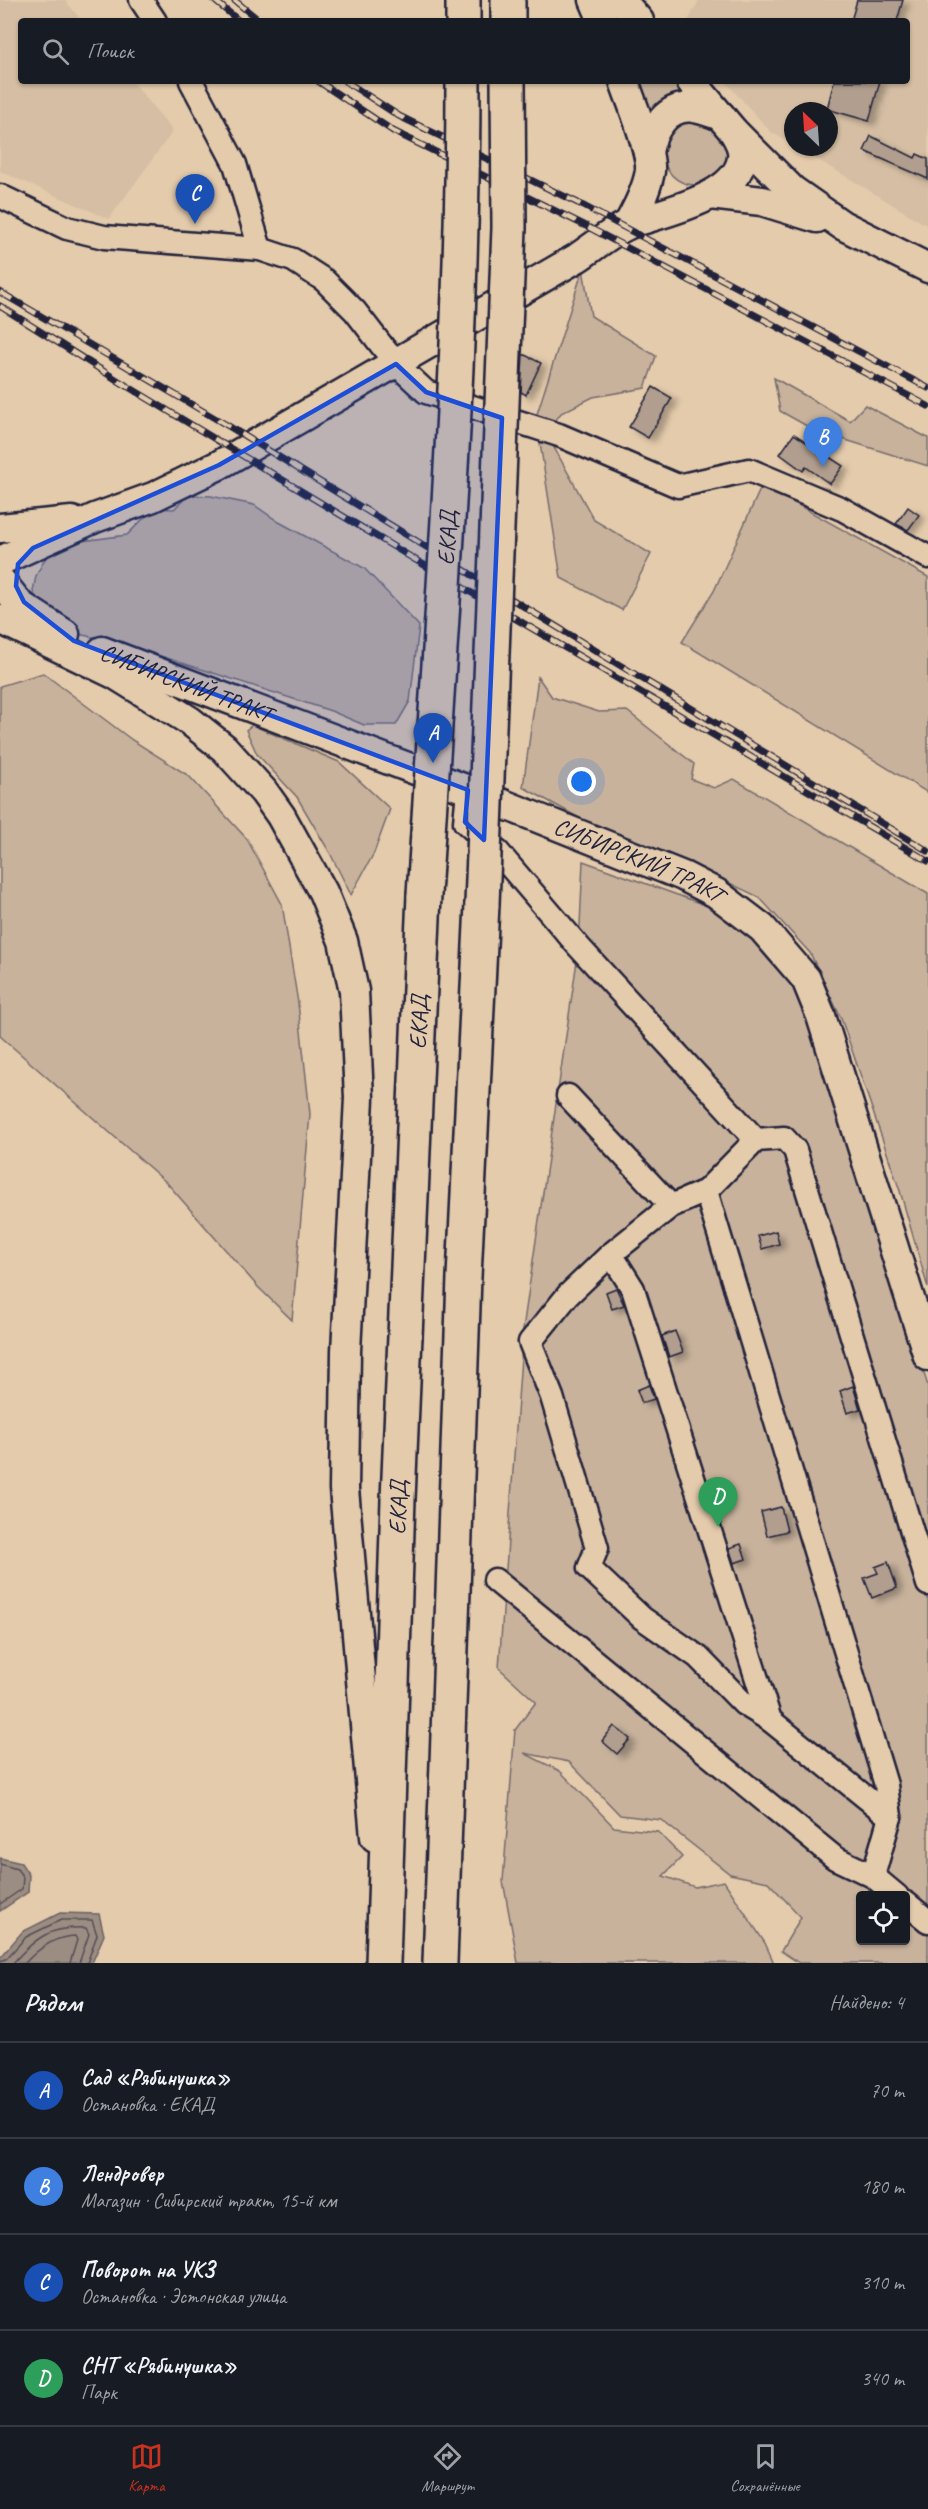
<!DOCTYPE html>
<html lang="ru">
<head>
<meta charset="utf-8">
<style>
  body { margin:0; font-family:Caveat,sans-serif; background:#20242c; color:#f1f3f6 }
  .controls { position:absolute; right:18px; bottom:18px; display:grid; overflow:hidden; border-radius:6px; box-shadow:0 2px 4px #0004 }
  .controls button { width:54px; height:54px; display:grid; place-items:center; padding:0; border:0; border-bottom:2px solid #363941; background:#171b24; color:#f1f3f6; font:30px sans-serif }
  .compass { position:absolute; left:784px; top:102px; width:54px; height:54px; border-radius:50%; background:#171b24; box-shadow:0 2px 4px #0004; rotate:335deg }
  .you { position:absolute; left:582px; top:782px; width:21px; height:21px; margin:-15px; border:4px solid #fff; border-radius:50%; background:#1a73e8; box-shadow:0 0 0 9px #1a73e833 }
  .badge { display:grid; place-items:center; width:39px; height:39px; border-radius:50%; background:#c8321e; color:#fff; font-size:20px; font-weight:700 }
  .pin { position:absolute; translate:-50% -50px; filter:drop-shadow(0 2px 3px #0008) }
  .pin::after { content:''; position:absolute; top:32px; width:21px; height:18px; background:inherit; clip-path:polygon(0 0,100% 0,50% 100%) }
  .list { margin:0; padding:0; list-style:none }
  h2 { display:flex; justify-content:space-between; align-items:center; height:78px; margin:0; padding:0 24px; font-size:26px }
  h2 small { font-size:20px; font-weight:400; color:#9ea1a6 }
  .list li { display:grid; grid-template-columns:39px 1fr auto; gap:18px; align-items:center; box-sizing:border-box; height:96px; padding:0 24px; border-top:2px solid #363941 }
  .list b { display:block; font-size:22px; white-space:nowrap }
  .list p { margin:0; font-size:20px; white-space:nowrap; color:#9ea1a6 }
  .list em { font-size:20px; font-style:normal; color:#9ea1a6 }
  .icon { flex:none; width:33px; height:33px; fill:none; stroke:currentColor; stroke-width:2; stroke-linecap:round; stroke-linejoin:round }
  .map { position:relative; flex:none; width:928px; height:1963px; overflow:hidden }
  .search { position:absolute; background:#171b24; box-shadow:0 2px 4px #0004; left:18px; right:18px; top:18px; height:66px; display:flex; align-items:center; gap:15px; box-sizing:border-box; padding:0 21px; border-radius:6px; color:#9ea1a6; font-size:22px }
  .sheet { height:462px; background:#171b24 }
  nav { display:flex; justify-content:space-around; align-items:center; box-sizing:border-box; height:84px; border-top:2px solid #363941; background:#171b24; font-size:16px; color:#9ea1a6 }
  nav a { display:grid; justify-items:center; gap:3px }
  nav .on { color:#c8321e }
  .map>svg:first-child { display:block }
</style>
</head>
<body>
<div class="map">
<svg width="928" height="1963" viewBox="0 0 928 1963">
  <defs>
    <filter id="shadow"><feDropShadow dx="6" dy="4" stdDeviation="3" flood-color="#0004"/></filter>
  </defs>
  <rect width="100%" height="100%" fill="#e4cbac"/>
  <filter id="ink" filterUnits="userSpaceOnUse"><feTurbulence type="fractalNoise" baseFrequency=".0167" numOctaves="2"/><feDisplacementMap in="SourceGraphic" scale="12" xChannelSelector="R" yChannelSelector="G"/><feConvolveMatrix kernelMatrix="1 2 1 2 8 2 1 2 1" color-interpolation-filters="sRGB"/></filter>
  <g filter="url(#ink)">
    <g fill="#d5bea3">
      <path d="M0 0H65L82 21H21V81H132L173 131 109 219 0 171Z"/>
      <path d="M699 0H928V226L797 147H829V111H793V145L771 132 725 81H907V21H688Z"/>
    </g>
    <g fill="#c8b29c" stroke="#756a6c" stroke-width="1.5" fill-rule="evenodd">
      <path d="M633 81H676L685 91 660 101 645 114Z"/>
      <circle cx="695" cy="153" r="32"/>
      <path d="M583 269 591 316 656 356 645 388 593 397 561 413 546 433 594 520 651 554 622 610 561 578 536 417Z"/>
      <path d="M774 378 850 421 865 405 928 438V466L814 430 780 411Z"/>
      <path d="M762 485 928 577V793L682 642 714 591Z"/>
      <path d="M188 495 211 496 254 505 279 522 364 568 419 626 410 701 396 725H364L331 711 117 642 68 632 41 611 33 591 36 576 45 559 60 544 127 535 154 508 174 509Z"/>
      <path d="M43 673 132 740 189 776 247 839 282 904 298 1003 310 1114 292 1320 258 1287 167 1183 0 1036V686Z"/>
      <path d="M538 677 552 697 599 712 627 711 694 764 691 779 714 788 734 779 928 894V1288L900 1191 841 1018 810 953 759 897 685 862 612 836 523 787Z"/>
      <path d="M252 725 339 762 390 809 374 853 351 895 330 853 297 797 257 754 246 730Z"/>
      <path d="M583 861 741 918 810 1008 928 1386V1963H799L781 1951 801 1917 768 1882 730 1874 661 1820 620 1815 569 1762 524 1753 560 1771 614 1827 658 1832 682 1857 663 1876 695 1887 724 1881 765 1943 774 1963H518L503 1881 515 1730 536 1702 499 1668 523 1329 579 947ZM860 1896H906V1940H860Z"/>
    </g>
    <g fill="#9c8d82" stroke="#6b6266" stroke-width="1.5">
      <path d="M0 1858 21 1863 29 1875 28 1892 0 1911Z"/>
      <path d="M60 1913 99 1914 104 1935 92 1963H0V1958L22 1932Z"/>
    </g>
    <g fill="none" stroke-linecap="round" stroke-linejoin="round">
      <g stroke="#534d57" stroke-width="1.5">
        <path d="M0 1864 17 1869 23 1877 22 1889 0 1904"/>
        <path d="M0 1961 6 1959 26 1937 61 1920H92L97 1935 87 1963"/>
        <path d="M13 1963C36 1937 51 1926 86 1928L89 1934 79 1963"/>
        <path d="M25 1963C38 1949 55 1936 75 1936L77 1940 70 1963"/>
      </g>
    </g>
    <g fill="#b19e8e" stroke="#22223b" stroke-width="1.5" filter="url(#shadow)">
      <path d="M857 0H903L897 21H851Z"/>
      <path d="M834 81H880L869 121 827 109Z"/>
      <path d="M871 136 915 158 917 154 928 159V179L864 151Z"/>
      <path d="M523 354 541 363 526 395 521 392Z"/>
      <path d="M653 387 672 398 648 438 629 427Z"/>
      <path d="M794 434 843 466 830 484 806 467 803 471 780 454Z"/>
      <path d="M908 507 919 515 908 530 896 524Z"/>
      <path d="M776 1231 779 1244 762 1249 758 1236Z"/>
      <path d="M616 1288 624 1305 612 1309 606 1292Z"/>
      <path d="M675 1331 683 1352 669 1357 662 1336Z"/>
      <path d="M649 1385 654 1399 642 1403 637 1390Z"/>
      <path d="M853 1386 860 1409 847 1413 840 1391Z"/>
      <path d="M781 1507 787 1531 767 1536 761 1512Z"/>
      <path d="M741 1544 746 1559 734 1563 729 1548Z"/>
      <path d="M888 1562 897 1588 872 1598 864 1578 878 1573 875 1567Z"/>
      <path d="M614 1726 630 1739 617 1754 602 1741Z"/>
    </g>
    <g fill="none" stroke-linecap="round" stroke-linejoin="round">
      <g stroke="#22223b" stroke-width="27">
        <g id="minor">
          <path d="M141 0 155 21"/>
          <path d="M191 81 235 164 260 249"/>
          <path d="M0 196 67 228 104 237 260 249 293 260 324 280 355 311 396 364 426 392 559 435 678 486 749 470 842 509 928 557"/>
          <path d="M468 790 465 822 498 852 579 947 756 1140"/>
          <path d="M568 1096 671 1206"/>
          <path d="M706 1191 886 1785 890 1817 873 1876 897 1896"/>
          <path d="M611 1254 633 1289 770 1720 890 1817"/>
          <path d="M495 1580 835 1858 873 1876"/>
          <path d="M770 1720 744 1704 698 1657 642 1618 589 1568 597 1548 552 1397 530 1342 568 1295 611 1254 671 1206 706 1191 756 1140 784 1138 795 1150 928 1584"/>
          <path d="M906 1903 928 1921"/>
        </g>
      </g>
      <g stroke="#22223b" stroke-width="33">
        <g id="major">
          <path d="M594 0 603 21"/>
          <path d="M621 0 639 21"/>
          <path d="M624 81C631 102 652 151 650 171 647 189 638 207 629 223"/>
          <path d="M691 81 734 132 792 190 842 225 928 268"/>
          <path d="M648 152C652 130 667 104 694 108 703 109 712 113 721 116"/>
          <path d="M711 195 762 201 817 218"/>
          <path d="M0 528 72 521"/>
          <path d="M0 561 95 518 153 497 219 465 577 258C594 247 613 230 632 223 663 212 737 198 742 158 744 148 738 139 734 132"/>
          <path d="M0 580 20 605 65 634"/>
          <path d="M0 619 116 675 190 721 224 748 264 792 281 816 323 892 343 941 354 991 359 1098 346 1351 344 1489 375 1837"/>
          <path id="s1" d="M102 651 468 790 683 876 716 893 762 928 806 979 821 1016 928 1356"/>
        </g>
      </g>
      <g stroke="#22223b" stroke-width="38">
        <g id="highway">
          <path d="M463 0V21"/>
          <path d="M508 0V21"/>
          <path id="s2" d="M383 1963 398 1499 424 895"/>
          <path d="M440 1963 464 1277 482 904"/>
        </g>
      </g>
      <use href="#minor" stroke="#e4cbac" stroke-width="22"/>
      <use href="#major" stroke="#e4cbac" stroke-width="28"/>
      <use href="#highway" stroke="#e4cbac" stroke-width="33"/>
      <g stroke="#22223b" stroke-width="7">
        <g id="rail">
          <path d="M214 0 239 21"/>
          <path d="M234 0 260 21"/>
          <path d="M318 81 393 131 586 226 928 406"/>
          <path d="M345 81 399 116 578 203 928 388"/>
          <path d="M0 292 230 427 598 652 928 851"/>
          <path d="M0 306 122 383 414 559 928 861"/>
        </g>
      </g>
      <use href="#rail" stroke="#e4cbac" stroke-width="4.5" stroke-dasharray="14" stroke-linecap="butt"/>
      <g stroke="#22223b" stroke-width="38" stroke-linecap="butt">
        <g id="highway-bridge">
          <path id="s3" d="M424 895C441 624 463 353 463 81"/>
          <path d="M482 904 509 228 508 81"/>
        </g>
      </g>
      <use href="#highway-bridge" stroke="#e4cbac" stroke-width="33"/>
    </g>
  </g>
  <path fill="#1d4ed8" fill-opacity="0.2" stroke="#1d4ed8" stroke-width="4.5" stroke-linejoin="round" d="M396 364 426 392 502 418 484 840 465 822 468 790 74 641 24 602 16 586 18 564 33 548 219 465Z"/>
  <g text-anchor="middle" stroke-width="6" stroke-linejoin="round" paint-order="stroke">
    <g font-size="24" fill="#22223b" stroke="#e4cbac">
      <text dy="8" stroke="none"><textPath href="#s3" startOffset="358">ЕКАД</textPath></text>
      <text dy="8" stroke="none"><textPath href="#s1" startOffset="90">СИБИРСКИЙ ТРАКТ</textPath></text>
      <text dy="8" stroke="none"><textPath href="#s1" startOffset="576">СИБИРСКИЙ ТРАКТ</textPath></text>
      <text dy="8" stroke="none"><textPath href="#s2" startOffset="942">ЕКАД</textPath></text>
      <text dy="8" stroke="none"><textPath href="#s2" startOffset="456">ЕКАД</textPath></text>
    </g>
  </g>
</svg>
<div class="controls">
<button><svg class="icon" aria-label="locate" viewBox="0 0 24 24"><circle cx="12" cy="12" r="6"/><path d="M12 2v4M12 18v4M2 12h4M18 12h4"/></svg></button>
</div>
<svg class="compass" viewBox="-18 -18 36 36"><path d="M0-13l5 13h-10z" fill="#e53935"/><path d="M0 13l5-13h-10z" fill="#9ea1a6"/></svg>
<div class="you"></div>
<div class="pin badge" style="left:433px;top:763px;background:#1a4fb4">A</div>
<div class="pin badge" style="left:823px;top:467px;background:#3f7fe0">B</div>
<div class="pin badge" style="left:195px;top:224px;background:#1a4fb4">C</div>
<div class="pin badge" style="left:718px;top:1527px;background:#2e9e5b">D</div>
<div class="search"><svg class="icon" aria-label="search" viewBox="0 0 24 24"><circle cx="10" cy="10" r="6"/><path d="M15 15l6 6"/></svg>Поиск</div>
</div>
<section class="sheet">
<h2>Рядом<small>Найдено: 4</small></h2>
<ul class="list">
<li><span class="badge" style="background:#1a4fb4">A</span><div><b>Сад «Рябинушка»</b><p>Остановка · ЕКАД</p></div><em>70 m</em></li>
<li><span class="badge" style="background:#3f7fe0">B</span><div><b>Лендровер</b><p>Магазин · Сибирский тракт, 15-й км</p></div><em>180 m</em></li>
<li><span class="badge" style="background:#1a4fb4">C</span><div><b>Поворот на УКЗ</b><p>Остановка · Эстонская улица</p></div><em>310 m</em></li>
<li><span class="badge" style="background:#2e9e5b">D</span><div><b>СНТ «Рябинушка»</b><p>Парк</p></div><em>340 m</em></li>
</ul>
</section>
<nav>
<a class="on"><svg class="icon" aria-label="map" viewBox="0 0 24 24"><path d="M3 6l6-2 6 2 6-2v14l-6 2-6-2-6 2zM9 4v14M15 6v14"/></svg>Карта</a>
<a><svg class="icon" aria-label="directions" viewBox="0 0 24 24"><path d="M12 3l9 9-9 9-9-9zM9 14v-3h6M13 9l2 2-2 2"/></svg>Маршрут</a>
<a><svg class="icon" aria-label="saved" viewBox="0 0 24 24"><path d="M7 4h10v16l-5-4-5 4z"/></svg>Сохранённые</a>
</nav>
</body>
</html>
